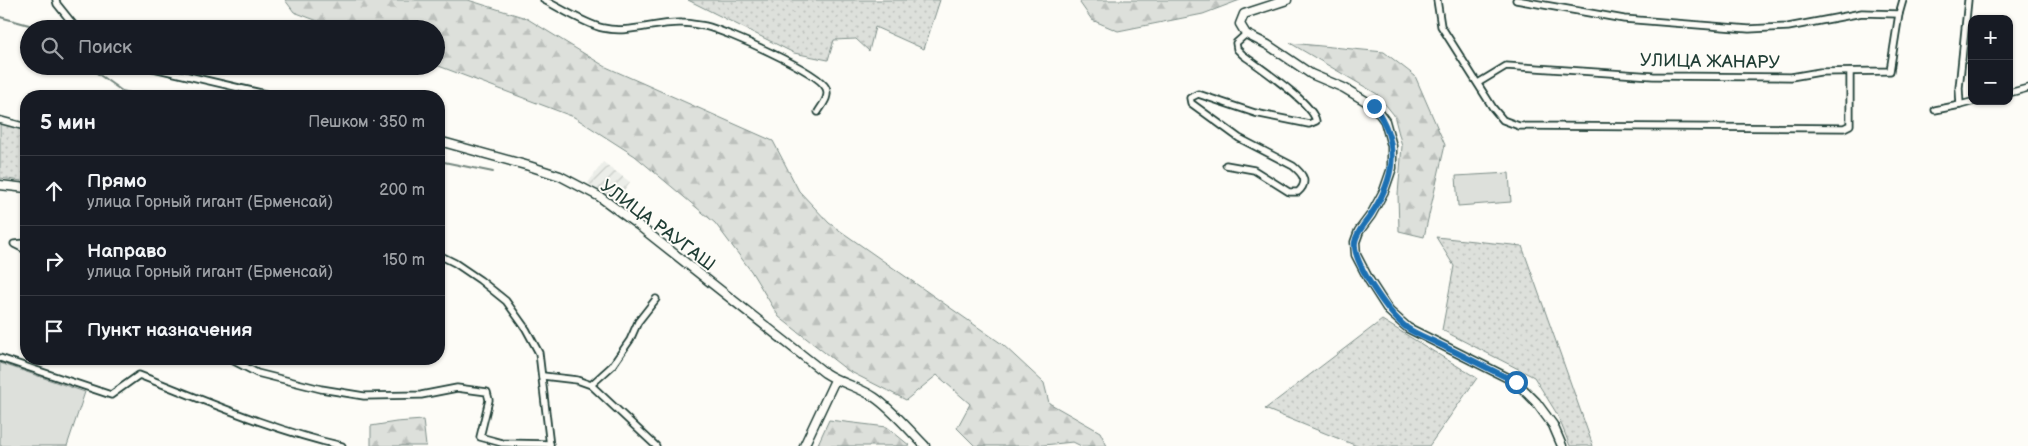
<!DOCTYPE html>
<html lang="ru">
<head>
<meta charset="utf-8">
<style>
  body { margin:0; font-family:"Balsamiq Sans",sans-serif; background:#242831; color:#f1f3f6 }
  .controls { position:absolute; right:15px; top:15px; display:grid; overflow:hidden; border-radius:10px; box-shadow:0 1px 4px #0004 }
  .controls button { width:45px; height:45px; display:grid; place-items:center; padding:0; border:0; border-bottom:1px solid #363941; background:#171b24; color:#f1f3f6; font:25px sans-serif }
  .stop { position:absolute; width:15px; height:15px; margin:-11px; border:4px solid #1f6fb2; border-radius:50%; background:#fff }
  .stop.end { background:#1f6fb2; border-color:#fff; box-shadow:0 1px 5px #0008 }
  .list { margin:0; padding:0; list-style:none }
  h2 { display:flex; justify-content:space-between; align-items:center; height:65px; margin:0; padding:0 20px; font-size:21px }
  h2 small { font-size:16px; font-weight:400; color:#9ea1a6 }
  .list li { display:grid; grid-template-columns:32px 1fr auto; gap:15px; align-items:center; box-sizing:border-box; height:70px; padding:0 20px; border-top:1px solid #363941 }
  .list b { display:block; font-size:19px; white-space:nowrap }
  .list p { margin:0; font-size:16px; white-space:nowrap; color:#9ea1a6 }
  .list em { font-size:16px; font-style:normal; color:#9ea1a6 }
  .icon { flex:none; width:28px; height:28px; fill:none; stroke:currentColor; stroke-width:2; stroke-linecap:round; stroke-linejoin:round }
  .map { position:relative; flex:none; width:2028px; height:446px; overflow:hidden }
  .search { position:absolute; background:#171b24; box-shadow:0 1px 4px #0004; left:20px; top:20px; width:425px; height:55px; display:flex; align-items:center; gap:12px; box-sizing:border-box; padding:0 18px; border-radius:28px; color:#9ea1a6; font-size:19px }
  .panel { position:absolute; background:#171b24; box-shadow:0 1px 4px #0004; left:20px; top:90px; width:425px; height:275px; border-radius:20px }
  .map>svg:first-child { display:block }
</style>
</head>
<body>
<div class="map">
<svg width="2028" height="446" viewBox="0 0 2028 446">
  <defs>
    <pattern id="industrial-furrows" width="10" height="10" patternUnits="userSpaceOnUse" patternTransform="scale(1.25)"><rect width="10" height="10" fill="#eceee9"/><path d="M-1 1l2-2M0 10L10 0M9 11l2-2" fill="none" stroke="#cacdc8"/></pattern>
    <pattern id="grass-dots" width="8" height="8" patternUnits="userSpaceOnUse" patternTransform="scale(1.25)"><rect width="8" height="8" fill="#dde0db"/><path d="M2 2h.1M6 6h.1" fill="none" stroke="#bdc1bd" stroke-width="1.8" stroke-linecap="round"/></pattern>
    <pattern id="forest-firs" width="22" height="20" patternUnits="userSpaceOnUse" patternTransform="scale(1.25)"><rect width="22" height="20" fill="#dde0db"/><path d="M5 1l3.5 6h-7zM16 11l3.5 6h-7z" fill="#bdc1bd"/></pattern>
  </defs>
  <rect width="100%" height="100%" fill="#fdfcf7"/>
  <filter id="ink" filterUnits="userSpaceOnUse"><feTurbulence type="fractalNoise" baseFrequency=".02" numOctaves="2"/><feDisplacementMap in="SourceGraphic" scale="10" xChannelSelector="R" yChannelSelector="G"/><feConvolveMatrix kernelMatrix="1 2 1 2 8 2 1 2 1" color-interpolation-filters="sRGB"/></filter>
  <g filter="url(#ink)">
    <path fill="url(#industrial-furrows)" d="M603 162 630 182 615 202 588 183Z"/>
    <g fill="url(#grass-dots)" stroke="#7e8e88">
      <path d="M688 0H940L924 49 875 27 869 51 856 39 834 40 828 60 794 53Z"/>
      <path d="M0 122 26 129V166L22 181 0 178Z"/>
      <path d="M1436 237 1522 246 1593 446H1570L1557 414 1534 377 1442 330 1454 266Z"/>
      <path d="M1382 320 1477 378 1429 446H1357L1265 409Z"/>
    </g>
    <g fill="url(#forest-firs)" stroke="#7e8e88">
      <path d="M285 0H468L526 18 606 67 773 141 799 191 829 223 1002 344 1044 383 1049 403 1100 432 1107 446H1081L1073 442 1034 446H975L957 428 970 404 937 375 906 400 847 370 779 317 751 271 715 223 635 156 574 117 436 65V29H339L294 12Z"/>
      <path d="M1082 0H1240L1203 14 1118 31 1092 20 1080 3Z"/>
      <path d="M1290 43 1384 52 1415 76 1445 145 1424 237 1399 231 1398 194 1402 146 1394 115 1377 94Z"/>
      <path d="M423 420 426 446H371V426L396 422Z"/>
      <path d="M829 420 887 427 910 446H817Z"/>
    </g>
    <g fill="#dde0db" stroke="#7e8e88">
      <path d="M1509 173 1511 202 1458 206 1456 176Z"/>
      <path d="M0 363 85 392 67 446H0Z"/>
    </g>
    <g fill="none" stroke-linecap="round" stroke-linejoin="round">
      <g stroke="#75877f" stroke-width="2">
        <path d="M0 17 29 25 34 29"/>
        <path d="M87 66 122 91 143 96"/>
        <path d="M439 161 493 172"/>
      </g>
      <g stroke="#1f3d34" stroke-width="9">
        <g id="minor">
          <path d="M56 0 57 4 77 29"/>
          <path d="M544 0C560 8 587 25 603 28 629 34 655 22 682 23 689 23 698 25 705 26 726 31 818 71 826 88 830 97 822 105 818 112"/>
          <path d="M1437 0 1441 26 1493 108 1503 120 1519 126 1844 128 1850 125V72"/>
          <path d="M1516 0 1624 19 1749 29 1788 27 1862 13 1899 14"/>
          <path d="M1968 0 1959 88 1960 105 1975 101"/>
          <path d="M145 66 274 96"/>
          <path d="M1478 83 1506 66 1653 76 1791 77 1820 72 1890 71 1899 14 1903 0"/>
          <path d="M2009 93 2028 88"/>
          <path d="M1935 110 1960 105"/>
          <path d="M0 120 26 127"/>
          <path d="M1226 165 1254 170 1289 192H1298C1309 182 1303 174 1293 166L1239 138 1191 103 1190 98 1198 94 1255 113 1309 124 1316 121C1313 103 1259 67 1243 55L1237 49 1236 43 1246 34"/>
          <path d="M26 243 14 244 26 250"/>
          <path d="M439 255 455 263 480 280 506 301 526 329 539 353 550 446"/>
          <path d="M0 358 111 395 139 375C206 401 272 430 342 446"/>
          <path d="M230 359 257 373 321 389 364 396 421 395 457 388 487 392 489 400 480 437 502 443 550 444"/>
          <path d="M543 376 577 380 591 385 656 446"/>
          <path d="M591 385 612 366 630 340 638 322 656 299"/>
        </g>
      </g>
      <g stroke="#1f3d34" stroke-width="11">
        <g id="tertiary">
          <path d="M1287 0 1244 14 1240 24 1246 34 1268 45 1311 74 1344 88 1374 106 1385 121 1392 146V168L1384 191 1371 215 1359 231 1355 242 1356 255 1369 280 1389 311 1408 328 1516 382 1536 402 1553 425 1562 446"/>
          <path d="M439 141 529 166 560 176 600 197 638 225 825 373C840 383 857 386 874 397 893 410 909 430 925 446"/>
          <path d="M0 185 26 188"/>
          <path d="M804 446 835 380"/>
        </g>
      </g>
      <use href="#minor" stroke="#fdfcf7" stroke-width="5.5"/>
      <use href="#tertiary" stroke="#fdfcf7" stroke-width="8"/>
    </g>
  </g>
  <g fill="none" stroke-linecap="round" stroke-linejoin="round" filter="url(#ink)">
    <path stroke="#1f6fb2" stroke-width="6" d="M1374 106C1401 144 1395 179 1370 216 1365 224 1357 231 1355 242 1352 263 1390 315 1407 328 1417 335 1430 339 1441 345 1466 357 1491 370 1516 382"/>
  </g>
  <g text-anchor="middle" stroke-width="4" stroke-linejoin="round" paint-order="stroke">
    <g font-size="18" fill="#1f3d34" stroke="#fdfcf7">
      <text transform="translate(1710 61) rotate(1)" y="6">УЛИЦА ЖАНАРУ</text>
      <text transform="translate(658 225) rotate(37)" y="6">УЛИЦА РАУГАШ</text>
    </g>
  </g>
</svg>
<div class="controls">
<button>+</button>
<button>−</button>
</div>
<div class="stop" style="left:1516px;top:382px"></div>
<div class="stop end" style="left:1374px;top:106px"></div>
<div class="search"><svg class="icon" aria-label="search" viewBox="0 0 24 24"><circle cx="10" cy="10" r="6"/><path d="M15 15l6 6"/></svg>Поиск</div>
<section class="panel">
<h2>5 мин<small>Пешком · 350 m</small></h2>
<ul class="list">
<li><svg class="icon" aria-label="ahead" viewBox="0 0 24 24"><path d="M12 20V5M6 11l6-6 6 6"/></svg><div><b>Прямо</b><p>улица Горный гигант (Ерменсай)</p></div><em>200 m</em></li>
<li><svg class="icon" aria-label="right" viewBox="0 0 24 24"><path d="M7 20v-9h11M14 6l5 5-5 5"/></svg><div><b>Направо</b><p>улица Горный гигант (Ерменсай)</p></div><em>150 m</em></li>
<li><svg class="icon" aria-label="arrive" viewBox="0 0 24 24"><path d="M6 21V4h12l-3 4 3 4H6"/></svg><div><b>Пункт назначения</b></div></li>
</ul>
</section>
</div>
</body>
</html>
